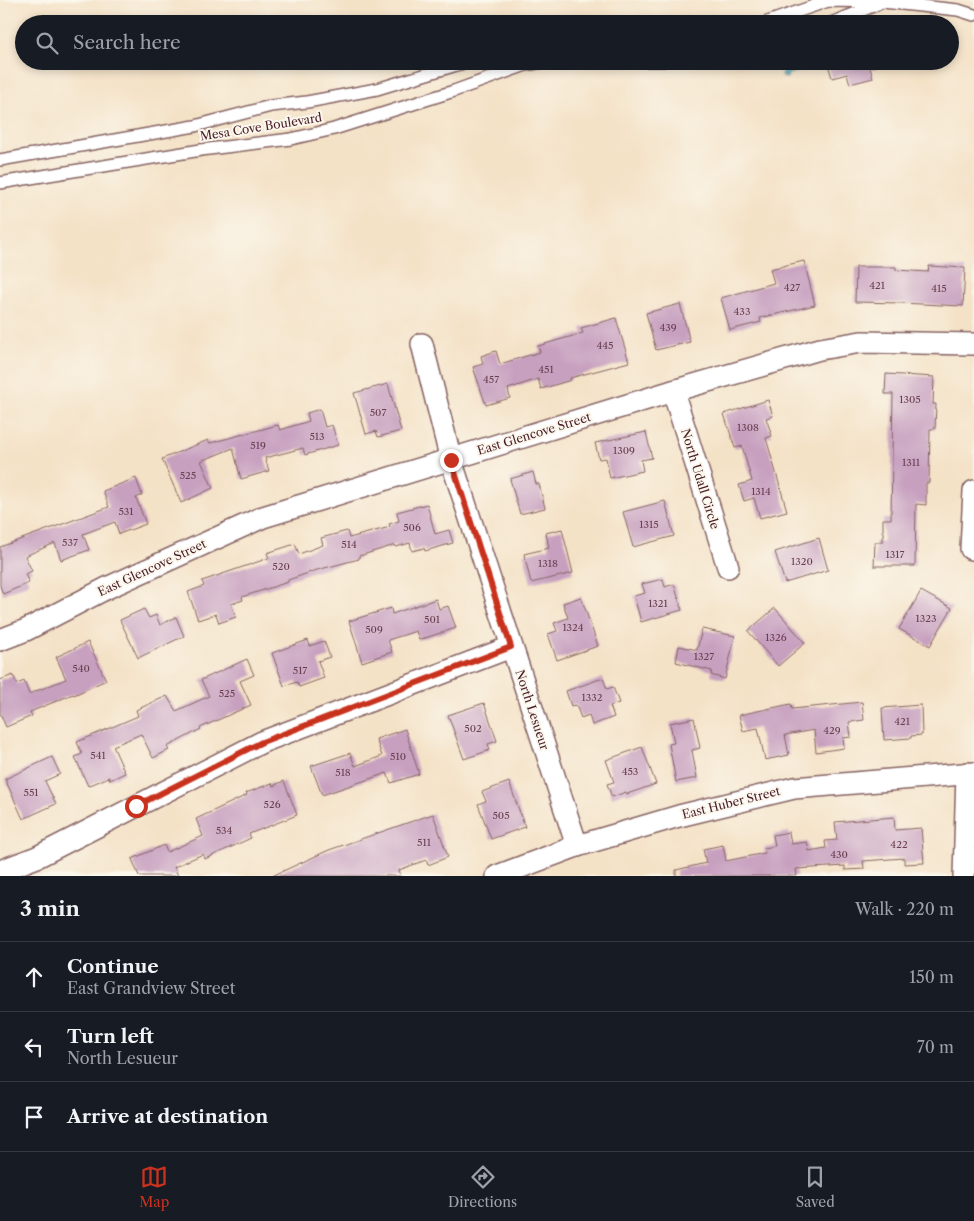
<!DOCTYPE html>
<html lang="en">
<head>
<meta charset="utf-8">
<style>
  body { margin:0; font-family:"Libre Caslon Text",serif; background:#242831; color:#f1f3f6 }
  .stop { position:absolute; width:15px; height:15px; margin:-11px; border:4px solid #c8321e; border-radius:50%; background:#fff }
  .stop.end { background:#c8321e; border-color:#fff; box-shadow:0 1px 5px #0008 }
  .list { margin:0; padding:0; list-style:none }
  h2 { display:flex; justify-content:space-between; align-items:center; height:65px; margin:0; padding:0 20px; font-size:21px }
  h2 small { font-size:16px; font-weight:400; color:#9ea1a6 }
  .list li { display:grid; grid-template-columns:32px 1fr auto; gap:15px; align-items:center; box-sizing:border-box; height:70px; padding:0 20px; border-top:1px solid #363941 }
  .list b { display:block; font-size:19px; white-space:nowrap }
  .list p { margin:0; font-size:16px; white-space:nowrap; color:#9ea1a6 }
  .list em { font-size:16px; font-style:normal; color:#9ea1a6 }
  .icon { flex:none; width:28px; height:28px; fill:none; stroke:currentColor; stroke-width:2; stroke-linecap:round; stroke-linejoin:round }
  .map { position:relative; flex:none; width:974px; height:876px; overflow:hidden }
  .search { position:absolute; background:#171b24; box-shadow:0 2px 8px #0003; left:15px; right:15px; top:15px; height:55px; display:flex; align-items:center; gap:12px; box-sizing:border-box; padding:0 18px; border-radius:28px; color:#9ea1a6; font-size:19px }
  .sheet { height:275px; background:#171b24 }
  nav { display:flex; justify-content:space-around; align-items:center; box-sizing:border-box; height:70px; border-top:1px solid #363941; background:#171b24; font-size:14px; color:#9ea1a6 }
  nav a { display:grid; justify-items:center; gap:2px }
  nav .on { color:#c8321e }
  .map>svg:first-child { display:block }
</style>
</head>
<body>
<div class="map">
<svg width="974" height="876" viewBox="0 0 974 876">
  <rect width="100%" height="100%" fill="#fbf7ec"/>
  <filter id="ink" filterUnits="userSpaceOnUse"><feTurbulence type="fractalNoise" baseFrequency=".02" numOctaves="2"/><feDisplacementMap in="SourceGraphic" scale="10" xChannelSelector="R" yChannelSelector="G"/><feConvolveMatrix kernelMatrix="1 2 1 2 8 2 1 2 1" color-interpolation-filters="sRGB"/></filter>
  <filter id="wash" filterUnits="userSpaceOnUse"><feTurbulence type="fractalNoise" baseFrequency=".0096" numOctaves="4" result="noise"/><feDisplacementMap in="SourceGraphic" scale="20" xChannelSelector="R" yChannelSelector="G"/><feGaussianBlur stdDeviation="1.12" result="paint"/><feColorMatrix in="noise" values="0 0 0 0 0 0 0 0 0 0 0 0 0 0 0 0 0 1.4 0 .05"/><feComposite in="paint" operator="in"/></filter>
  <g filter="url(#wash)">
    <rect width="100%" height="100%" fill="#f4e2c7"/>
    <path fill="#42aec0" stroke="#466676" d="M781 61H815L816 66 788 74 787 78 782 77 781 73 783 71Z"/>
    <g id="blocks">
      <g fill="#c7a0c0">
        <path d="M827 61H877V66L870 68 873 78 850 84 847 74 832 78Z"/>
        <path d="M804 261 815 305 760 318 761 322 730 330 721 298 774 283 770 269Z"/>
        <path d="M929 266 965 268 963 306 900 303 855 302 856 267H896V270L928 272Z"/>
        <path d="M680 304 690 342 656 350 646 313Z"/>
        <path d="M616 318 629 362 570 378 571 380 541 389 538 379 508 389 510 398 486 405 473 367 483 364 481 356 496 351 500 364 540 352 538 346 583 333 581 328Z"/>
        <path d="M886 374 934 377 933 404H936L935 429H930L929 483H926V505L916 504 915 566H874L875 542H883V519H891L893 394H885Z"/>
        <path d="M388 384 401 431 378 437 376 431 366 434 354 393Z"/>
        <path d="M768 400 773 416 766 418 772 436 766 438 787 511 760 518 754 498 744 501 739 485 752 481 742 446 735 448 724 414Z"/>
        <path d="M320 409 325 427 332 425 338 445 305 455 303 448 265 458 269 471 241 479 233 448 201 461 213 488 181 503 162 459 208 440 210 443 278 425 280 430 309 421 307 413Z"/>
        <path d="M646 432 652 458 641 460 643 471 610 478 606 458 599 459 595 443Z"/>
        <path d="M533 472 536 484H539L545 508 520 514 510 479Z"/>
        <path d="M136 478 142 495 136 498 146 524 119 534 115 522 83 534 89 550 61 560 55 543 25 556 32 571 25 574 29 583 3 594 0 586V547L109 507 103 491Z"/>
        <path d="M665 501 674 536 633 547 623 512Z"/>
        <path d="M427 504 435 534 449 530 453 543 425 551 424 548 412 551 410 543 396 547 395 545 359 556V559L317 570 288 580V582L242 597 243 600 231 604 236 617 219 623 216 614 198 620 188 592 204 586 202 581 269 558 267 553 295 544 299 554 323 545 321 538 347 531 349 538 390 527 389 524 399 521 397 512Z"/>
        <path d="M562 529 573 573 531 583 524 554 549 548 546 533Z"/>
        <path d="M819 538 828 570 785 583 775 552Z"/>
        <path d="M663 579 665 587 674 584 682 610 641 622 634 596 645 593 642 584Z"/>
        <path d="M921 591 952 608 930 646 899 629Z"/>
        <path d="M581 597 598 646 557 660 548 634 557 631 554 623 568 618 563 603Z"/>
        <path d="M436 599 439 609 448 606 456 628 419 640 416 631 388 640 392 652 362 662 349 621 391 608 392 614Z"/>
        <path d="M775 608 805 643 778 666 748 631Z"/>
        <path d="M144 609 149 618 156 615 160 625 176 617 184 636 138 658 120 620Z"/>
        <path d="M702 629 735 636 725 679 711 675 712 671 676 662 679 646 697 650Z"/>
        <path d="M308 640 310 646 324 641 330 657 318 661 324 678 299 687 297 682 284 686 272 653Z"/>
        <path d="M88 642 106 680 74 695 73 694 30 712 32 716 6 727 0 713V680L13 675 17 684 24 681 29 694 66 679 56 657Z"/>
        <path d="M247 659 254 675 240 681 251 705 200 728 201 729 167 747 169 750 153 758 141 734 113 746 125 773 110 780 109 777 88 786 75 757 82 754 77 742 138 716 136 710 167 696 176 711 209 696 201 680Z"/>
        <path d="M603 678 607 689 613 687 619 703 610 706 614 717 592 725 589 715 581 718 576 705 571 706 566 691Z"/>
        <path d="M862 702 864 720 849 722 851 737 843 738 844 748 816 752 814 730 785 735 789 755 765 760 758 728 743 731 739 715 791 704 792 709Z"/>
        <path d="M484 703 497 741 488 744 490 750 464 759 448 715Z"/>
        <path d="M921 705 922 735 911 736V738L884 740 882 708Z"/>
        <path d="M694 718 700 748 692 750 697 778 676 782 669 744 674 743 670 723Z"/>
        <path d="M405 729 419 774 391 783 387 773 322 795 311 766 350 753 355 766 382 756 376 739Z"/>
        <path d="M642 747 656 784 627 794 626 792 612 797 607 784 614 782 606 760Z"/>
        <path d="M52 757 60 774 45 781 56 804 23 819 5 779Z"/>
        <path d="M284 781 297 815 249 834 251 838 205 859 203 854 174 867 178 876H139L132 859 164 845 167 852 203 836 196 819 247 795 246 793 272 783 273 786Z"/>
        <path d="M509 782 525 827 491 839 478 804 486 801 482 792Z"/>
        <path d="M433 814 448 857 428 865 426 860 399 870 401 876H272L329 850Z"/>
        <path d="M894 817 895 830 921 828 924 863 904 864V858L863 861 864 869 845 870V866L796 869 797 876H676V870L706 863 703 849 723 845 726 861 765 853 764 848 775 846 773 835 789 832 791 844 807 842 809 851 826 848 825 841 837 840 835 822Z"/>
      </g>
    </g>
  </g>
  <g filter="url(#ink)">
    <use href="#blocks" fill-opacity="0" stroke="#866362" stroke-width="1"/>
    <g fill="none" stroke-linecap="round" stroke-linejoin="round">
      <g stroke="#866362" stroke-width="14">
        <g id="service">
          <path d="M762 24 828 1 883 2 958 10 974 15"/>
          <path d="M829 24 878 4"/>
          <path d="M600 61H663"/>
          <path d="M0 160 195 126 271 106 307 102 377 89 470 61"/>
          <path d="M0 183 201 150 291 139 334 129 454 91 526 65 548 61"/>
        </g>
      </g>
      <g stroke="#866362" stroke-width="24">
        <g id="minor">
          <path d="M422 344 451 460 577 846"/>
          <path d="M673 391 728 567"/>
          <path d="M971 549 974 491"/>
          <path d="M0 640 26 630 107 588 263 517 673 391 820 349 861 342 974 344"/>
          <path d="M0 871 37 857 262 742 511 647"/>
          <path d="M497 876 577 846 679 816 794 788 974 773"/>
          <path d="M964 876 967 773"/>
        </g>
      </g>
      <use href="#service" stroke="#fff" stroke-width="11"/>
      <use href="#minor" stroke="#fff" stroke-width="21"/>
    </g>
  </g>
  <g fill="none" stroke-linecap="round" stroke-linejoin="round" filter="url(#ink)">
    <path stroke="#c8321e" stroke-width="6" d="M136 806 262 742 511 647 451 460"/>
  </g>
  <g text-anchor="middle" stroke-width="4" stroke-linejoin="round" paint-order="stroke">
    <g font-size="10" fill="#693f50">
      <text x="877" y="289">421</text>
      <text x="792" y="291">427</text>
      <text x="939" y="292">415</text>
      <text x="742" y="315">433</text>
      <text x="668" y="331">439</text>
      <text x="605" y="349">445</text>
      <text x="546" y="373">451</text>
      <text x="491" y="383">457</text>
      <text x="910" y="403">1305</text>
      <text x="378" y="416">507</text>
      <text x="748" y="431">1308</text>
      <text x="317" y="440">513</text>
      <text x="258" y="449">519</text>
      <text x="624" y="454">1309</text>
      <text x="911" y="466">1311</text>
      <text x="188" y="479">525</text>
      <text x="761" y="495">1314</text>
      <text x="126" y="515">531</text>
      <text x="649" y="528">1315</text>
      <text x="412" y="531">506</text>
      <text x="70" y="546">537</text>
      <text x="349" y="548">514</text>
      <text x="895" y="558">1317</text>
      <text x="802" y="565">1320</text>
      <text x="548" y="567">1318</text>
      <text x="281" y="570">520</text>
      <text x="658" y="607">1321</text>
      <text x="926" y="622">1323</text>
      <text x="432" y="623">501</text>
      <text x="573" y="631">1324</text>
      <text x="374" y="633">509</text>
      <text x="776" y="641">1326</text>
      <text x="704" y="660">1327</text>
      <text x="81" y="672">540</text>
      <text x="300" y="674">517</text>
      <text x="227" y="697">525</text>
      <text x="592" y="701">1332</text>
      <text x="902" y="725">421</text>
      <text x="473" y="732">502</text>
      <text x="832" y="734">429</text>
      <text x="98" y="759">541</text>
      <text x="398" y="760">510</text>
      <text x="630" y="775">453</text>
      <text x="343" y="776">518</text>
      <text x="31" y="796">551</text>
      <text x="272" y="808">526</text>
      <text x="501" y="819">505</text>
      <text x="224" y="834">534</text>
      <text x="424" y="846">511</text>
      <text x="899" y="848">422</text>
      <text x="839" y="858">430</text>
    </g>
    <g font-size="12" fill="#4a1f2b" stroke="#fbf7ec">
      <text transform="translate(261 127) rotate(-9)" y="4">Mesa Cove Boulevard</text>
      <text transform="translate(534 434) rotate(-17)" y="4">East Glencove Street</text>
      <text transform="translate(700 479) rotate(73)" y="4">North Udall Circle</text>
      <text transform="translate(152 568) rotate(-25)" y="4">East Glencove Street</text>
      <text transform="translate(532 710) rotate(72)" y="4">North Lesueur</text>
      <text transform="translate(731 803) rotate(-14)" y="4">East Huber Street</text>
    </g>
  </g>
</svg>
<div class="stop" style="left:136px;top:806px"></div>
<div class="stop end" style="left:451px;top:460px"></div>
<div class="search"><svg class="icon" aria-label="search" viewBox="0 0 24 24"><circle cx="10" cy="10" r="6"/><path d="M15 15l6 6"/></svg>Search here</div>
</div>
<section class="sheet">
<h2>3 min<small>Walk · 220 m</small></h2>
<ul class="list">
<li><svg class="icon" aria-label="ahead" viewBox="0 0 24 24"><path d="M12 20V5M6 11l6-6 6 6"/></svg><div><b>Continue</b><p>East Grandview Street</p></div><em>150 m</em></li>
<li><svg class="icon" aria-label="left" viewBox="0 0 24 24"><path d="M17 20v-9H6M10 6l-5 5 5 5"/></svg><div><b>Turn left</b><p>North Lesueur</p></div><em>70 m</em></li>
<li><svg class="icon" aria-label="arrive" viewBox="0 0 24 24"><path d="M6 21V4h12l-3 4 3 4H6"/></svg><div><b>Arrive at destination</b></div></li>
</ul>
</section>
<nav>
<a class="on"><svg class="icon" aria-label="map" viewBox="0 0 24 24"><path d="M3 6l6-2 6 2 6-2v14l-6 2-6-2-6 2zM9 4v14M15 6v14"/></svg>Map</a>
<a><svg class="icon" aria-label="directions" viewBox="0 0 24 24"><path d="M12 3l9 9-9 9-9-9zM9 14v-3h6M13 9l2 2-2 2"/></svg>Directions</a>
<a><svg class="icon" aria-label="saved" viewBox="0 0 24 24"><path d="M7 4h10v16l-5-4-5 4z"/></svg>Saved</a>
</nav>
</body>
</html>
